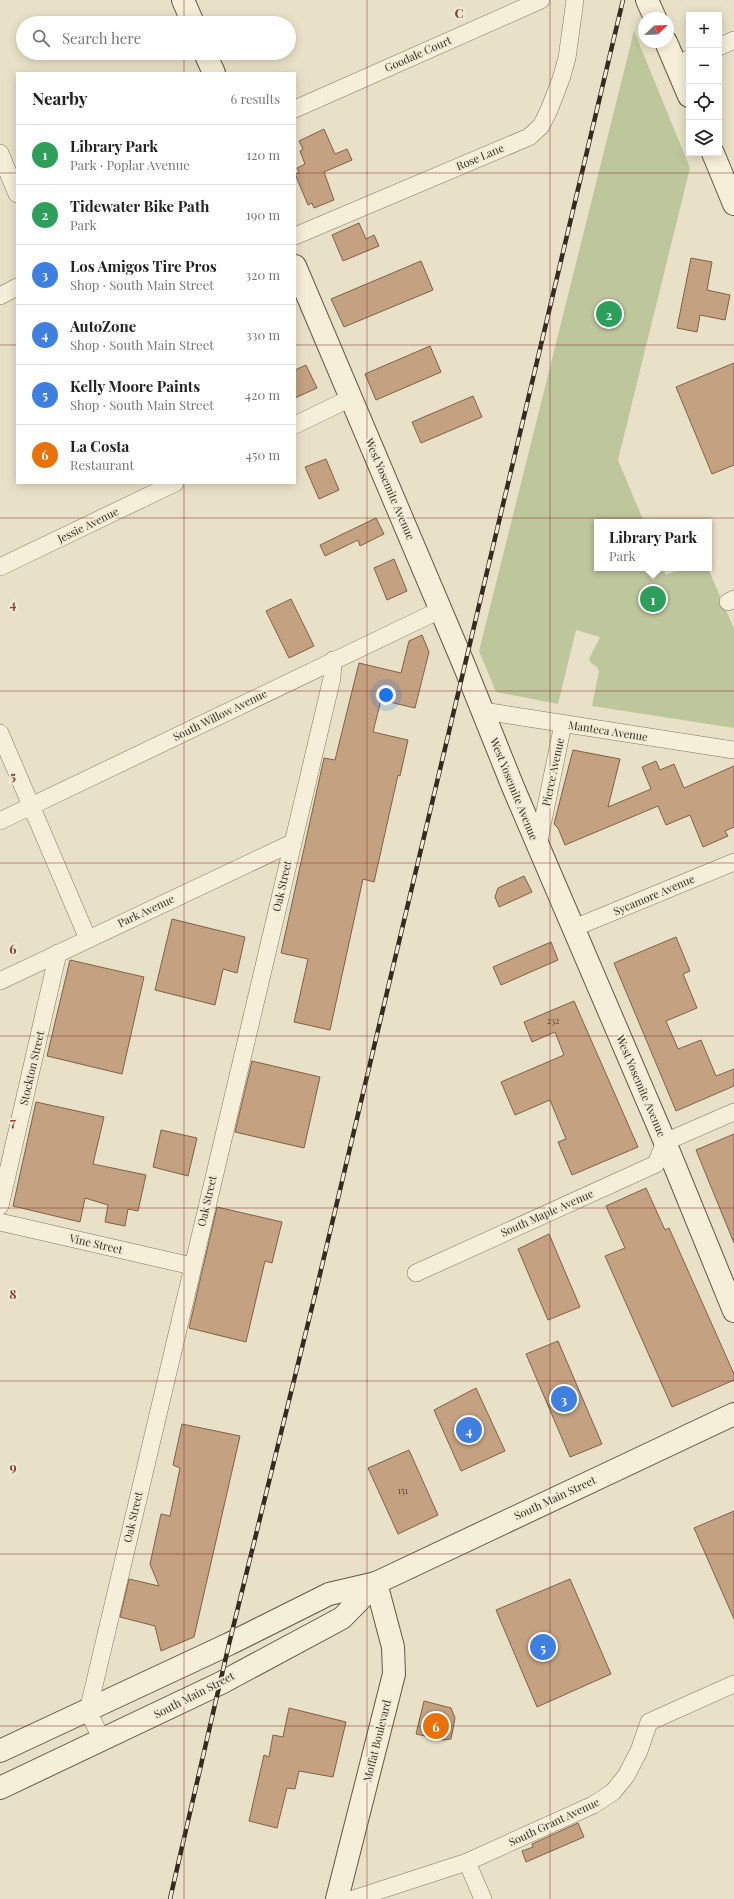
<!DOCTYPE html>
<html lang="en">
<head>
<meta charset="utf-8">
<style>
  body { margin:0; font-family:"Playfair Display",serif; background:#f2f2f2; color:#222 }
  .controls { position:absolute; right:12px; top:12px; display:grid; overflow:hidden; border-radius:0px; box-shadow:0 2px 10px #0003 }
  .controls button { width:36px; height:36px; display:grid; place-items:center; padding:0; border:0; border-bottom:1px solid #e0e0e0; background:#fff; color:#222; font:20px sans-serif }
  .compass { position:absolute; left:638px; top:12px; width:36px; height:36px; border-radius:50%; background:#fff; box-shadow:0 2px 10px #0003; rotate:67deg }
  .you { position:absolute; left:386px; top:695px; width:14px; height:14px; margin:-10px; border:3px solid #fff; border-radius:50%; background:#1a73e8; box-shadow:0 0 0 6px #1a73e833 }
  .badge { display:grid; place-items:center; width:26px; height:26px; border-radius:50%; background:#8a3b35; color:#fff; font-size:13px; font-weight:700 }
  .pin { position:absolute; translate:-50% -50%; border:2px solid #fff; box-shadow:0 1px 4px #0006 }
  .popup { position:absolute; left:594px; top:519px; width:118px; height:52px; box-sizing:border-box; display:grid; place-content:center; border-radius:0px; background:#fff; filter:drop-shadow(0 1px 3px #0005); font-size:13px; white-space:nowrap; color:#767676 }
  .popup b { font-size:15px; color:#222 }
  .popup::after { content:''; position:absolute; left:50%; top:100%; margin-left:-8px; border:8px solid transparent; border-top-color:#fff }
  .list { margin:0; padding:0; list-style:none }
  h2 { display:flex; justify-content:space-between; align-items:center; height:52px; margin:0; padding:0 16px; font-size:17px }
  h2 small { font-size:13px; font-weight:400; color:#767676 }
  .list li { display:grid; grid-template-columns:26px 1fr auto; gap:12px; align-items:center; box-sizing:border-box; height:60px; padding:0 16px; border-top:1px solid #e0e0e0 }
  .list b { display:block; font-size:15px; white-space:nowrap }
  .list p { margin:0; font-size:13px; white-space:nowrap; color:#767676 }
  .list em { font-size:13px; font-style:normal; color:#767676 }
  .icon { flex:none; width:22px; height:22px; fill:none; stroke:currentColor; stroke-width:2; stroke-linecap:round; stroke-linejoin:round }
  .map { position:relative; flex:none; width:734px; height:1899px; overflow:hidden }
  .search { position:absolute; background:#fff; box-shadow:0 2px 10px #0003; left:16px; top:16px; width:280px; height:44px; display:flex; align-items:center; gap:10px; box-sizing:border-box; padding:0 14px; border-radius:22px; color:#767676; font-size:15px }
  .panel { position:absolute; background:#fff; box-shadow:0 2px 10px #0003; left:16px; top:72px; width:280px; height:412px; border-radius:0px }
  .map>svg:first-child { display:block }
</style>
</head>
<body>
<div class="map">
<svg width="734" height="1899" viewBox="0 0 734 1899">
  <rect width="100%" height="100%" fill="#e9e1c7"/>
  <path fill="#bec69c" d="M634 31 690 168 618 460 644 522H597V568H663L666 575 683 568H708L734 629V728L592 706 599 671 597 667 591 663 589 659 600 637 576 630 558 704 496 692 479 651Z"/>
  <g fill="#c3a181" stroke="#7f6147">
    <path d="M324 129 335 154 347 149 352 160 324 172 334 200 314 208 312 203 308 205 295 174 299 173 297 168 305 164 300 151 303 149 299 141Z"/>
    <path d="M359 223 366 239 374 235 379 246 343 261 332 235Z"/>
    <path d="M691 258 712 262 707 290 730 295 725 320 700 315 697 332 677 328Z"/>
    <path d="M421 261 433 290 344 327 331 299Z"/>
    <path d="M430 346 441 372 376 400 365 374Z"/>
    <path d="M734 363V465L712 474 676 387Z"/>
    <path d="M306 365 317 388 295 398V370Z"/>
    <path d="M473 396 482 417 421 443 412 422Z"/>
    <path d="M326 459 339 490 319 499 305 467Z"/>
    <path d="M376 518 384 534 360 546 358 540 325 556 320 545Z"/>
    <path d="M394 559 407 591 387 600 374 568Z"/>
    <path d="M291 599 314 646 289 658 266 611Z"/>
    <path d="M422 635 429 652 415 708 381 700 373 732 408 740 400 776 398 775 374 882 363 879 330 1030 294 1022 308 959 281 953 324 758 335 760 359 663 401 673 409 641Z"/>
    <path d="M573 750 620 759 608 807 651 789 642 767 656 761 660 770 674 764 684 788 734 766V827L725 831 728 836 703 847 690 815 666 825 658 806 565 845 558 828 554 824Z"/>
    <path d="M524 876 532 892 499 907 495 897 498 888Z"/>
    <path d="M172 919 245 937 237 973 223 969 215 1005 155 990Z"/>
    <path d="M676 937 690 971 683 974 697 1008 666 1021 678 1049 701 1040 716 1076 734 1069V1086L676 1111 614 963Z"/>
    <path d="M551 942 558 960 501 985 493 967Z"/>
    <path d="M70 960 144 977 122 1074 47 1056Z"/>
    <path d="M574 1001 638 1147 572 1175 558 1142 566 1139 550 1100 515 1115 501 1082 564 1055 555 1032 532 1042 524 1022Z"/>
    <path d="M252 1061 320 1077 304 1148 235 1132Z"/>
    <path d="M36 1102 104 1117 93 1164 146 1175 138 1211 128 1209 125 1226 105 1222 108 1205 85 1198 80 1222 13 1206Z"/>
    <path d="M161 1130 197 1138 188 1176 153 1167Z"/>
    <path d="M734 1134V1243L696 1150Z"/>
    <path d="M646 1188 665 1230 669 1228 734 1374V1380L672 1407 605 1256 625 1248 606 1206Z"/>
    <path d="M217 1207 282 1222 272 1263 265 1261 246 1342 189 1328Z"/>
    <path d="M549 1234 580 1307 548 1320 518 1249Z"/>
    <path d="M558 1341 602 1444 570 1457 526 1354Z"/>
    <path d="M476 1388 505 1451 461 1471 434 1410Z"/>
    <path d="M182 1424 240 1436 194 1637 161 1651 155 1626 120 1617 129 1579 159 1586 150 1564 161 1514 170 1516 180 1468 173 1465Z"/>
    <path d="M409 1450 438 1515 398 1534 368 1468Z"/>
    <path d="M734 1511V1619L694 1528Z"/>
    <path d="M570 1579 611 1674 537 1707 496 1610Z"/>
    <path d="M424 1701 451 1708 455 1718 451 1739 443 1740 416 1734Z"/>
    <path d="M289 1708 346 1722 333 1777 299 1771 295 1789 287 1788 277 1828 249 1821 264 1755 269 1757 273 1735 283 1737Z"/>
    <path d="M578 1823 584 1837 526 1862 522 1851 533 1847 532 1844Z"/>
  </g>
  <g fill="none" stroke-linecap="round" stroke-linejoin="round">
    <g stroke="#82745e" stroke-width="18">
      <g id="street">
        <path d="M719 47 734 40"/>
        <path d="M676 65 689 59"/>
        <path d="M295 109 541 0"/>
        <path d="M0 153 17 194"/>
        <path d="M295 236 529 137 541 126 549 110 561 79 567 58 575 0"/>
        <path d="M0 296 17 287"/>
        <path d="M295 425 351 398"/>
        <path d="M0 567 175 483"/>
        <path d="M728 602 734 599"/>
        <path d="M483 711 734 750"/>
        <path d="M0 733 88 939"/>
        <path d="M0 821 440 610"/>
        <path d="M538 845 563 724"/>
        <path d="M574 928 734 862"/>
        <path d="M0 981 292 843"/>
        <path d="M0 1206 58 953"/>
        <path d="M0 1222 192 1266"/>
        <path d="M416 1273 656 1164 665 1142 734 1112"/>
        <path d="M102 1740 88 1711 332 678 333 660"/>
        <path d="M467 1862 483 1899"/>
        <path d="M353 1899 467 1862 593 1805 613 1792 626 1776 639 1751 649 1722 734 1684"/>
      </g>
    </g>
    <g stroke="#645641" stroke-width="24">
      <g id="secondary">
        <path d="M183 0 193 23"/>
        <path d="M647 0 655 18"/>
        <path d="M666 42 689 96"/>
        <path d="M205 53 214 73"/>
        <path d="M713 153 734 204"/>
        <path d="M295 266 464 665 513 787 665 1142 734 1311"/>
        <path d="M0 1751 229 1644 329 1594 376 1583 734 1414"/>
        <path d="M0 1788 221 1683 342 1618 376 1583"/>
        <path d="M337 1899 394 1674 393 1647 376 1583"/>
      </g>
    </g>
    <use href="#street" stroke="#f5efd9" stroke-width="17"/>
    <use href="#secondary" stroke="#f5efd9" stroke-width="22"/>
    <g stroke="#342c20" stroke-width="4.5">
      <path id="rail" d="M170 1899 229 1644 315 1295 623 0"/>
    </g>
    <use href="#rail" stroke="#f1ebd5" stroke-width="3" stroke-dasharray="9" stroke-linecap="butt"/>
  </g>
  <path fill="none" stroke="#8a3b35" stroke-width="1" stroke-opacity="0.55" d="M184 0V23M367 0V1899M550 0V1899M184 53V73M0 173H17M295 173H734M0 345H17M295 345H734M184 483V1899M0 518H734M0 691H734M0 863H734M0 1036H734M0 1208H734M0 1381H734M0 1554H734M0 1726H734"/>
  <g text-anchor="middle" stroke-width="4" stroke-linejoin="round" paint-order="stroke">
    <g font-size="9" fill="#584938">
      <text x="553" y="1024">232</text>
      <text x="403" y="1494">151</text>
    </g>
    <g font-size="11" fill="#342c20" stroke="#f1ebd5">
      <text transform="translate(418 54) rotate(-24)" y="4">Goodale Court</text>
      <text transform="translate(480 157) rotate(-23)" y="4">Rose Lane</text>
      <text transform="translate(390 489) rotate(67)" y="4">West Yosemite Avenue</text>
      <text transform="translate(88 525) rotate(-26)" y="4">Jessie Avenue</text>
      <text transform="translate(220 715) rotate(-26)" y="4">South Willow Avenue</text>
      <text transform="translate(608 731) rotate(9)" y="4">Manteca Avenue</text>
      <text transform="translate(553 772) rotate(-78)" y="4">Pierce Avenue</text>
      <text transform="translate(514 789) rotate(68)" y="4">West Yosemite Avenue</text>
      <text transform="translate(282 886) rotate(-77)" y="4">Oak Street</text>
      <text transform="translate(654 895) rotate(-23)" y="4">Sycamore Avenue</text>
      <text transform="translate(146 911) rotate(-25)" y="4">Park Avenue</text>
      <text transform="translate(32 1068) rotate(-77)" y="4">Stockton Street</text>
      <text transform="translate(641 1086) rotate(67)" y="4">West Yosemite Avenue</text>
      <text transform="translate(207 1201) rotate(-77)" y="4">Oak Street</text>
      <text transform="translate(547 1213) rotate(-24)" y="4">South Maple Avenue</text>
      <text transform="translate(96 1244) rotate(13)" y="4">Vine Street</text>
      <text transform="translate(555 1498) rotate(-25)" y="4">South Main Street</text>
      <text transform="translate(133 1517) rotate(-77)" y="4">Oak Street</text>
      <text transform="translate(194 1695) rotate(-27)" y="4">South Main Street</text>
      <text transform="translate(377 1741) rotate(-76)" y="4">Moffat Boulevard</text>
      <text transform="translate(554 1822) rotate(-25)" y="4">South Grant Avenue</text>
    </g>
  </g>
  <g font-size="13" text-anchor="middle" font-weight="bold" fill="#8a3b35" stroke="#f1ebd5" stroke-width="4" stroke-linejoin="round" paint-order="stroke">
    <text x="459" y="18">C</text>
    <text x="13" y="609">4</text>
    <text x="13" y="781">5</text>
    <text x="13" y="954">6</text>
    <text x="13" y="1127">7</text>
    <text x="13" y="1299">8</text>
    <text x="13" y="1472">9</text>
  </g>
</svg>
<div class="controls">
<button>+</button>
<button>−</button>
<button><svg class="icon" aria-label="locate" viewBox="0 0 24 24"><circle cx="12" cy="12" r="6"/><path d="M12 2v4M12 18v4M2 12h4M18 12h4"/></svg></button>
<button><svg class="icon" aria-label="layers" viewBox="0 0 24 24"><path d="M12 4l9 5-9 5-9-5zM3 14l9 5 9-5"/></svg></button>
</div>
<svg class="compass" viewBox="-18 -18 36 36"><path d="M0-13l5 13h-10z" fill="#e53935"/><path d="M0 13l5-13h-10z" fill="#767676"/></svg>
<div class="you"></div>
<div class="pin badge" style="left:653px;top:599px;background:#2e9e5b">1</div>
<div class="popup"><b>Library Park</b>Park</div>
<div class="pin badge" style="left:609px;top:314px;background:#2e9e5b">2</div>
<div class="pin badge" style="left:564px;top:1399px;background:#3f7fe0">3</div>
<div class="pin badge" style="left:469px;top:1430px;background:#3f7fe0">4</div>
<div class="pin badge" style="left:543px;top:1647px;background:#3f7fe0">5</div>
<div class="pin badge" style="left:436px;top:1726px;background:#e8710a">6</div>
<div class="search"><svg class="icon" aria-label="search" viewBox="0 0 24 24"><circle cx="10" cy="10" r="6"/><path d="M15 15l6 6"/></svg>Search here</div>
<section class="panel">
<h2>Nearby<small>6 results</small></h2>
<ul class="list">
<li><span class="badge" style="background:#2e9e5b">1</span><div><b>Library Park</b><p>Park · Poplar Avenue</p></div><em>120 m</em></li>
<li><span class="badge" style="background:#2e9e5b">2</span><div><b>Tidewater Bike Path</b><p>Park</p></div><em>190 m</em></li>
<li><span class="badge" style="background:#3f7fe0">3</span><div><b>Los Amigos Tire Pros</b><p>Shop · South Main Street</p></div><em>320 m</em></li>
<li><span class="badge" style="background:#3f7fe0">4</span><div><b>AutoZone</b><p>Shop · South Main Street</p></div><em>330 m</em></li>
<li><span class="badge" style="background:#3f7fe0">5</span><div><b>Kelly Moore Paints</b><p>Shop · South Main Street</p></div><em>420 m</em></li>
<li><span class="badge" style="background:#e8710a">6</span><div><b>La Costa</b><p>Restaurant</p></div><em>450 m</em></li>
</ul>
</section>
</div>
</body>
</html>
